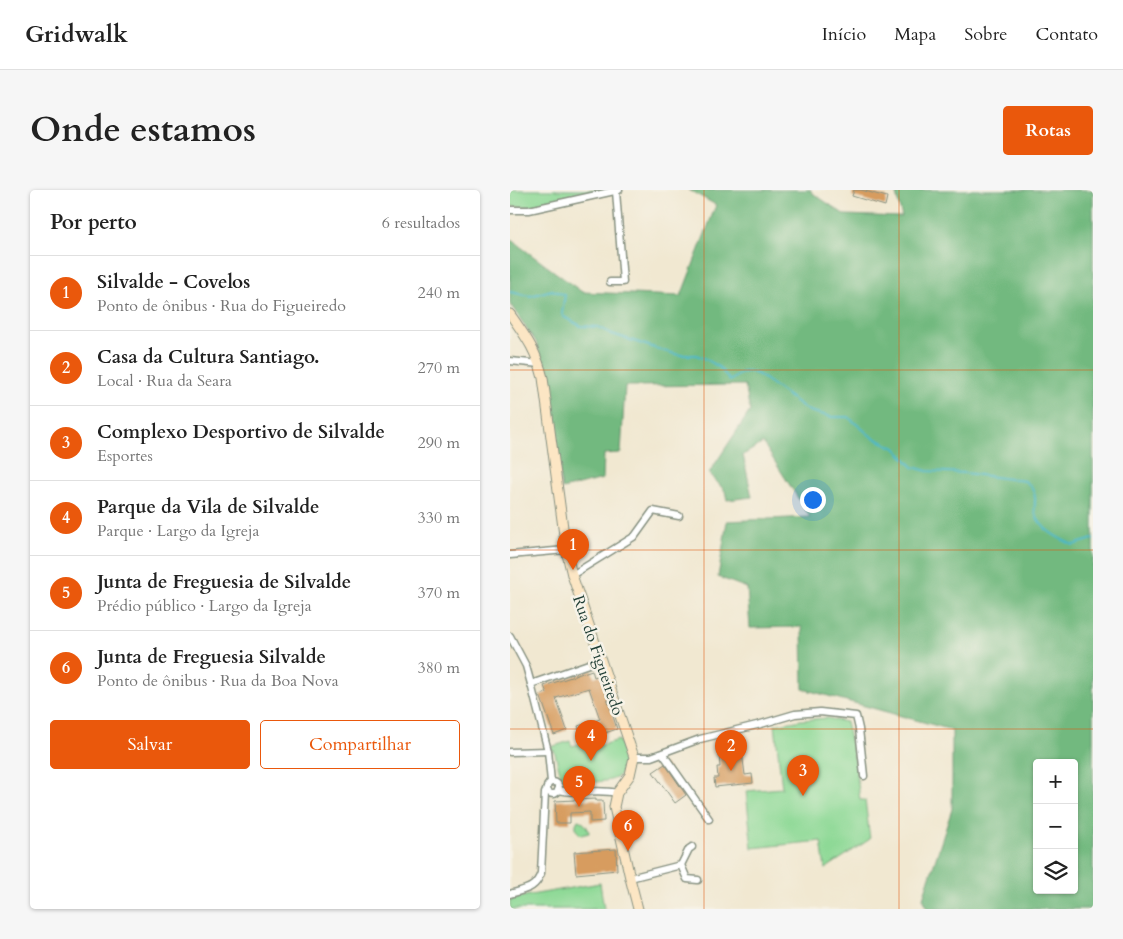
<!DOCTYPE html>
<html lang="pt">
<head>
<meta charset="utf-8">
<style>
  body { margin:0; font-family:Cardo,serif; background:#f6f6f6; color:#222 }
  .controls { position:absolute; right:15px; bottom:15px; display:grid; overflow:hidden; border-radius:5px; box-shadow:0 1px 4px #0004 }
  .controls button { width:45px; height:45px; display:grid; place-items:center; padding:0; border:0; border-bottom:1px solid #e0e0e0; background:#fff; color:#222; font:25px sans-serif }
  .you { position:absolute; left:302px; top:309px; width:18px; height:18px; margin:-12px; border:4px solid #fff; border-radius:50%; background:#1a73e8; box-shadow:0 0 0 8px #1a73e833 }
  .badge { display:grid; place-items:center; width:32px; height:32px; border-radius:50%; background:#ea580c; color:#fff; font-size:16px; font-weight:700 }
  .pin { position:absolute; translate:-50% -41px; filter:drop-shadow(0 1px 2px #0008) }
  .pin::after { content:''; position:absolute; top:26px; width:18px; height:15px; background:inherit; clip-path:polygon(0 0,100% 0,50% 100%) }
  .list { margin:0; padding:0; list-style:none }
  h2 { display:flex; justify-content:space-between; align-items:center; height:65px; margin:0; padding:0 20px; font-size:21px }
  h2 small { font-size:16px; font-weight:400; color:#767676 }
  .list li { display:grid; grid-template-columns:32px 1fr auto; gap:15px; align-items:center; box-sizing:border-box; height:75px; padding:0 20px; border-top:1px solid #e0e0e0 }
  .list b { display:block; font-size:19px; white-space:nowrap }
  .list p { margin:0; font-size:16px; white-space:nowrap; color:#767676 }
  .list em { font-size:16px; font-style:normal; color:#767676 }
  .actions { display:flex; gap:10px; padding:15px 20px }
  .actions a { flex:1; padding:11px 0; border:1px solid #ea580c; border-radius:5px; text-align:center; font-size:18px; color:#ea580c }
  .actions .main { background:#ea580c; color:#fff }
  .icon { flex:none; width:28px; height:28px; fill:none; stroke:currentColor; stroke-width:2; stroke-linecap:round; stroke-linejoin:round }
  .map { position:relative; flex:none; width:583px; height:719px; overflow:hidden; border-radius:5px }
  header { display:flex; align-items:center; gap:30px; box-sizing:border-box; height:70px; padding:0 25px; background:#fff; border-bottom:1px solid #e0e0e0 }
  header strong { font-size:24px }
  nav { display:flex; gap:28px; margin-inline-start:auto; font-size:18px }
  .intro { display:flex; align-items:center; justify-content:space-between; box-sizing:border-box; height:120px; padding:0 30px }
  h1 { margin:0; font-size:35px }
  .button { padding:12px 22px; border-radius:5px; background:#ea580c; color:#fff; font-size:18px; font-weight:700 }
  main { display:flex; gap:30px; padding:0 30px }
  aside { flex:1; background:#fff; border-radius:5px; box-shadow:0 1px 4px #0004 }
  .map>svg:first-child { display:block }
</style>
</head>
<body>
<header>
<strong>Gridwalk</strong>
<nav><a>Início</a><a>Mapa</a><a>Sobre</a><a>Contato</a></nav>
</header>
<div class="intro"><h1>Onde estamos</h1><a class="button">Rotas</a></div>
<main>
<aside>
<h2>Por perto<small>6 resultados</small></h2>
<ul class="list">
<li><span class="badge">1</span><div><b>Silvalde - Covelos</b><p>Ponto de ônibus · Rua do Figueiredo</p></div><em>240 m</em></li>
<li><span class="badge">2</span><div><b>Casa da Cultura Santiago.</b><p>Local · Rua da Seara</p></div><em>270 m</em></li>
<li><span class="badge">3</span><div><b>Complexo Desportivo de Silvalde</b><p>Esportes</p></div><em>290 m</em></li>
<li><span class="badge">4</span><div><b>Parque da Vila de Silvalde</b><p>Parque · Largo da Igreja</p></div><em>330 m</em></li>
<li><span class="badge">5</span><div><b>Junta de Freguesia de Silvalde</b><p>Prédio público · Largo da Igreja</p></div><em>370 m</em></li>
<li><span class="badge">6</span><div><b>Junta de Freguesia Silvalde</b><p>Ponto de ônibus · Rua da Boa Nova</p></div><em>380 m</em></li>
</ul>
<div class="actions"><a class="main">Salvar</a><a>Compartilhar</a></div>
</aside>
<div class="map">
<svg width="583" height="719" viewBox="0 0 583 719">
  <rect width="100%" height="100%" fill="#f7f3e8"/>
  <filter id="ink" filterUnits="userSpaceOnUse"><feTurbulence type="fractalNoise" baseFrequency=".02" numOctaves="2"/><feDisplacementMap in="SourceGraphic" scale="10" xChannelSelector="R" yChannelSelector="G"/><feConvolveMatrix kernelMatrix="1 2 1 2 8 2 1 2 1" color-interpolation-filters="sRGB"/></filter>
  <filter id="wash" filterUnits="userSpaceOnUse"><feTurbulence type="fractalNoise" baseFrequency=".0096" numOctaves="4" result="noise"/><feDisplacementMap in="SourceGraphic" scale="20" xChannelSelector="R" yChannelSelector="G"/><feGaussianBlur stdDeviation="1.12" result="paint"/><feColorMatrix in="noise" values="0 0 0 0 0 0 0 0 0 0 0 0 0 0 0 0 0 1.4 0 .05"/><feComposite in="paint" operator="in"/></filter>
  <g filter="url(#wash)">
    <rect width="100%" height="100%" fill="#f1e8d1"/>
    <g fill="#8ed996" stroke="#568b65">
      <path d="M0 0H100C72 6 27 20 0 16Z"/>
      <path d="M317 528 336 532 345 570 350 610H355L360 649 315 679 311 651 242 658 236 601 272 598 265 535 291 530Z"/>
      <path d="M109 550C113 561 119 580 106 588 100 591 92 591 86 592L84 590 50 592 48 587 51 586 44 560 42 561 41 557 60 551 62 556 79 551 82 558Z"/>
      <path d="M68 630C73 631 79 638 79 643L71 645 66 640V634Z"/>
      <path d="M90 693 94 719H0V710L9 707Z"/>
    </g>
    <path fill="#72b97f" stroke="#487b5a" fill-rule="evenodd" d="M179 0H301V2L335 25 392 27 385 0H583V719H418L413 708 442 619V540L293 499 292 437 240 438 237 398 208 387 217 331 300 327 253 253 233 265 242 307 217 310 215 301 199 283 240 221 235 195 115 196 111 263 94 264 93 289 52 299 38 187 26 152 0 114V49L72 102 171 106 206 15ZM527 573H564V700H527Z"/>
    <g fill="none" stroke-linecap="round" stroke-linejoin="round">
      <path stroke="#4cb8c9" stroke-width="2" d="M0 102 20 106 42 100 55 105 52 123 54 127 71 136 88 137 102 144 154 161 169 165H186L196 169 210 178 220 191C231 182 236 178 249 185L299 221 322 227H338L362 247 385 258 403 277 417 281 455 283 515 291C521 296 526 302 525 311 525 315 524 319 525 323 531 340 548 348 563 355L583 349"/>
    </g>
    <g id="blocks">
      <g fill="#d79c5e">
        <path d="M344 0H351L377 7 375 16 342 6Z"/>
        <path d="M82 480 84 487 90 485 107 539 73 550 68 536 90 529 79 498 46 508 57 540 44 545 30 505 37 503 34 496Z"/>
        <path d="M232 562 235 585 242 584 243 593 205 597 204 588H208L207 577H210L209 564Z"/>
        <path d="M155 574 176 605 165 613 143 582Z"/>
        <path d="M86 609V611H93L94 631 80 632V622L60 623V633H46L45 611Z"/>
        <path d="M106 659 107 680 66 684 64 662Z"/>
      </g>
    </g>
  </g>
  <g filter="url(#ink)">
    <use href="#blocks" fill-opacity="0" stroke="#889282" stroke-width="1"/>
    <g fill="none" stroke-linecap="round" stroke-linejoin="round">
      <g stroke="#889282" stroke-width="9">
        <g id="street">
          <path d="M0 20H19L109 0"/>
          <path d="M100 92H113L106 1"/>
          <path d="M0 171 30 174"/>
          <path d="M0 365 56 360"/>
          <path d="M62 385 125 346 143 321 169 326"/>
          <path d="M0 446 16 476 21 494 38 561 41 592"/>
          <path d="M21 494 90 470"/>
          <path d="M0 562 38 561"/>
          <path d="M153 564 199 629"/>
          <path d="M124 567H141L190 549 251 534 285 524 310 522 346 526 349 539 354 586"/>
          <circle cx="43" cy="598" r="6"/>
          <path d="M48 600C68 605 87 598 107 603"/>
          <path d="M171 675 177 689 188 690"/>
          <path d="M120 688 171 675 179 659 182 657"/>
          <path d="M0 704C15 699 25 700 31 683L35 603 37 598"/>
        </g>
      </g>
      <g stroke="#889282" stroke-width="11">
        <path id="secondary" d="M0 124C16 147 26 160 33 188L56 360 62 385 124 567 120 585 107 603 104 617 120 688 128 719"/>
      </g>
      <use href="#street" stroke="#fff" stroke-width="6"/>
      <use href="#secondary" stroke="#fce6c4" stroke-width="9"/>
    </g>
  </g>
  <path fill="none" stroke="#de580e" stroke-width="1" stroke-opacity="0.55" d="M194 0V719M389 0V719M0 180H583M0 360H583M0 539H583"/>
  <g text-anchor="middle" stroke-width="5" stroke-linejoin="round" paint-order="stroke">
    <g font-size="16" fill="#1f3d34" stroke="#f7f3e8">
      <text transform="translate(89 465) rotate(71)" y="6">Rua do Figueiredo</text>
    </g>
  </g>
</svg>
<div class="controls">
<button>+</button>
<button>−</button>
<button><svg class="icon" aria-label="layers" viewBox="0 0 24 24"><path d="M12 4l9 5-9 5-9-5zM3 14l9 5 9-5"/></svg></button>
</div>
<div class="you"></div>
<div class="pin badge" style="left:63px;top:380px">1</div>
<div class="pin badge" style="left:221px;top:581px">2</div>
<div class="pin badge" style="left:293px;top:606px">3</div>
<div class="pin badge" style="left:81px;top:571px">4</div>
<div class="pin badge" style="left:69px;top:617px">5</div>
<div class="pin badge" style="left:118px;top:661px">6</div>
</div>
</main>
</body>
</html>
